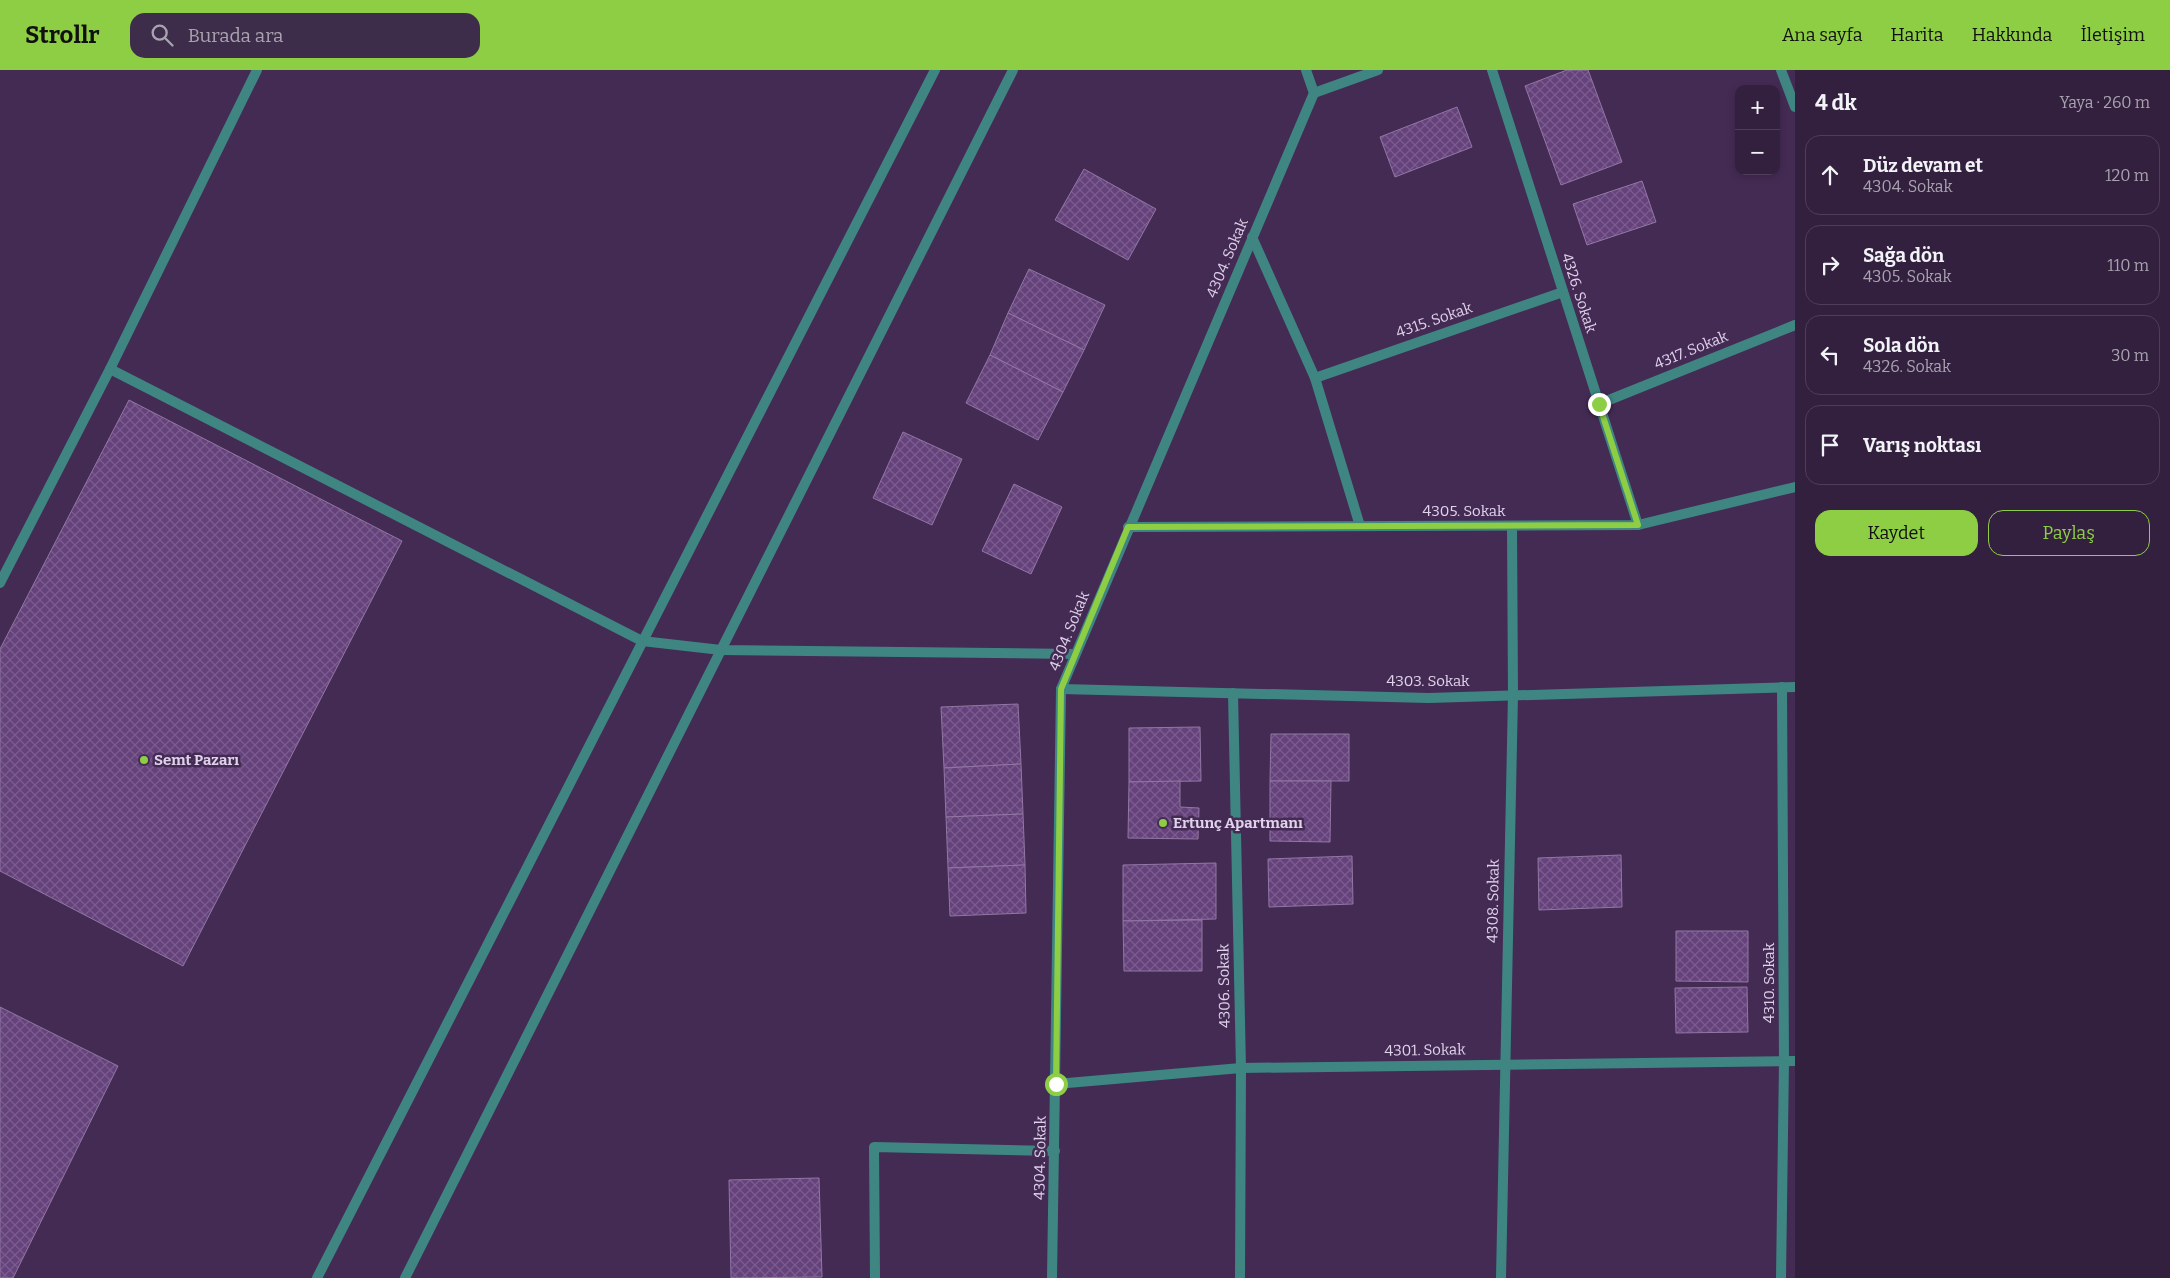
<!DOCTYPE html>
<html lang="tr">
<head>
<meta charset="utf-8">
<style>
  body { margin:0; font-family:Bitter,serif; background:#3e2d4a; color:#f1f3f6 }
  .controls { position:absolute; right:15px; top:15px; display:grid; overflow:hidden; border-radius:10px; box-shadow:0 2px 8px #0003 }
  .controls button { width:45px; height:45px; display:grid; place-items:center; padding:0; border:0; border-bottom:1px solid #4e3e59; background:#33203f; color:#f1f3f6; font:25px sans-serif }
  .stop { position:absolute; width:15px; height:15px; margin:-11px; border:4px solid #8dce44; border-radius:50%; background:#fff }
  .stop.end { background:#8dce44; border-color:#fff; box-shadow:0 1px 5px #0008 }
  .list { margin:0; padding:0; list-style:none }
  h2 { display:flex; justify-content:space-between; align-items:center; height:65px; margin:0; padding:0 20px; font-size:21px }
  h2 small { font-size:16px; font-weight:400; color:#a9a3b0 }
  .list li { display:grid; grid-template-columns:32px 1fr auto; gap:15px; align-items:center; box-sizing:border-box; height:80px; margin:0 10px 10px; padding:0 10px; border:1px solid #4e3e59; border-radius:15px }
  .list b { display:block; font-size:19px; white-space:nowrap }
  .list p { margin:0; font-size:16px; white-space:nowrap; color:#a9a3b0 }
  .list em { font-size:16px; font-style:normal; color:#a9a3b0 }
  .actions { display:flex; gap:10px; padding:15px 20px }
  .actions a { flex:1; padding:11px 0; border:1px solid #8dce44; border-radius:15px; text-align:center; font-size:18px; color:#8dce44 }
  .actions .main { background:#8dce44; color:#111 }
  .icon { flex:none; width:28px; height:28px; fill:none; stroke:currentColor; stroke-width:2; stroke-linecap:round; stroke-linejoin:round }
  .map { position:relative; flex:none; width:1795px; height:1208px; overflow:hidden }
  header { display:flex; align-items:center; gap:30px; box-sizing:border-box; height:70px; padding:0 25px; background:#8dce44; color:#111 }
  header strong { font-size:24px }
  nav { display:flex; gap:28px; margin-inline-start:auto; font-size:18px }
  .search { width:350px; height:45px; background:#3e2d4a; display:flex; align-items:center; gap:12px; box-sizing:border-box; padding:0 18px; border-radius:15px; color:#a9a3b0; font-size:19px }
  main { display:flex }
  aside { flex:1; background:#33203f }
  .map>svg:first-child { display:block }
</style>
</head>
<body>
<header>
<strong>Strollr</strong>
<div class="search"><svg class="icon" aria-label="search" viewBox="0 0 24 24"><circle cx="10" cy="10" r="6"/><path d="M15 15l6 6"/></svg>Burada ara</div>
<nav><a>Ana sayfa</a><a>Harita</a><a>Hakkında</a><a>İletişim</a></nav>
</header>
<main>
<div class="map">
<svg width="1795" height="1208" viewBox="0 0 1795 1208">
  <defs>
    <pattern id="building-cross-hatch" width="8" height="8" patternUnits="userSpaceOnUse" patternTransform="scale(1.25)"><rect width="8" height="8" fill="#65427b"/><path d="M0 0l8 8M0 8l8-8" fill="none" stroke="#7b5c8e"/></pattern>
  </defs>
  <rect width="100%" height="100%" fill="#442b54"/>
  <g fill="url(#building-cross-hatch)" stroke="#9276a4">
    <path d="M1567 0H1588L1622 92 1561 115 1525 16Z"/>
    <path d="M1457 37 1472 77 1395 107 1380 67Z"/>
    <path d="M1084 99 1156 139 1128 190 1055 150Z"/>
    <path d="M1642 111 1656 152 1587 175 1573 134Z"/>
    <path d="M1029 199 1105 235 1084 280 1008 243Z"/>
    <path d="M1008 243 1084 280 1063 322 990 285Z"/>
    <path d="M990 285 1063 322 1038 370 966 333Z"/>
    <path d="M129 330 402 471 183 896 0 801V579Z"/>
    <path d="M903 362 962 389 932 455 873 428Z"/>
    <path d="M1014 414 1062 437 1031 504 982 481Z"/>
    <path d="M1018 634 1021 694 944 698 941 637Z"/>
    <path d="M1200 657 1201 711 1129 712V658Z"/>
    <path d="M1271 664H1349V711H1270Z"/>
    <path d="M1021 694 1023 744 946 747 944 698Z"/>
    <path d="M1180 711V737L1199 738 1198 769 1128 768 1129 712Z"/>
    <path d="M1270 711H1331L1330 772 1270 771Z"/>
    <path d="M1023 744 1025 795 948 798 946 747Z"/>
    <path d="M1621 785 1622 837 1539 840 1538 788Z"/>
    <path d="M1352 786 1353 834 1269 837 1268 789Z"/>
    <path d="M1216 793V849L1123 851V795Z"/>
    <path d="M1025 795 1026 843 950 846 948 798Z"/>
    <path d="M1202 850V901H1124L1123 851Z"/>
    <path d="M1676 861H1748V912L1676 911Z"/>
    <path d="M1747 917 1748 962 1676 963 1675 918Z"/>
    <path d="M0 937 118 996 13 1208H0Z"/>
    <path d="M819 1108 822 1207 731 1208 729 1110Z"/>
  </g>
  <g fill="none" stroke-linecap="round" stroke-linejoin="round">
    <g stroke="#3f8683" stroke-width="10">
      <path d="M1492 0 1638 455"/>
      <path d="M1781 0 1795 37"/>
      <path d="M1314 23 1378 0"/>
      <path d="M1252 167 1315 308 1360 456"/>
      <path d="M110 299 642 571 721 580 1075 584"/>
      <path d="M1315 308 1563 222"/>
      <path d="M1599 334 1795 255"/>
      <path d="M1128 457 1638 455 1795 417"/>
      <path d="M0 513 110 299 257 0"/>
      <path d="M1061 619 1429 628 1795 617"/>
      <path d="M1233 623 1241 998 1240 1208"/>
      <path d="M1056 1014 1241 998 1795 991"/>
      <path d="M317 1208 935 0"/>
      <path d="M405 1208 1013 0"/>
      <path d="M875 1208 874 1077 1055 1081"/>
      <path d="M1052 1208 1061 619 1314 23 1306 0"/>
      <path d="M1501 1208 1513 625 1512 456"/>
      <path d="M1781 1208 1784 991 1782 617"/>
    </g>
  </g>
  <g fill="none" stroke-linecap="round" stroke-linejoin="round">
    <path stroke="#8dce44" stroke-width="6" d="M1056 1014 1061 619 1128 457 1638 455 1599 334"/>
  </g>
  <g fill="#8dce44" stroke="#442b54" stroke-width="2">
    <circle cx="144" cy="690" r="5"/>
    <circle cx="1163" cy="753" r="5"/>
  </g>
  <g text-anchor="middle" stroke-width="5" stroke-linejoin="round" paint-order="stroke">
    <g font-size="15" fill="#e0d2eb" stroke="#442b54">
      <text transform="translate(1227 188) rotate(-67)" y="5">4304. Sokak</text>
      <text transform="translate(1579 223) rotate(72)" y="5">4326. Sokak</text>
      <text transform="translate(1434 250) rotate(-19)" y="5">4315. Sokak</text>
      <text transform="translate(1691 280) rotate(-22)" y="5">4317. Sokak</text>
      <text x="1464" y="446">4305. Sokak</text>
      <text transform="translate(1069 561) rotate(-68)" y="5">4304. Sokak</text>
      <text x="1428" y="616">4303. Sokak</text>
      <text transform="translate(1493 831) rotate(-89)" y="5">4308. Sokak</text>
      <text transform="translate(1769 913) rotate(-90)" y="5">4310. Sokak</text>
      <text transform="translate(1224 916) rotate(-91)" y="5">4306. Sokak</text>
      <text transform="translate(1425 980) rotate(-1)" y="5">4301. Sokak</text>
      <text transform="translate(1040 1088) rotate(-89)" y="5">4304. Sokak</text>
    </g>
    <g font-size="15" font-weight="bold" fill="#e0d2eb" stroke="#442b54" text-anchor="start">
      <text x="154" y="695">Semt Pazarı</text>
      <text x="1173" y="758">Ertunç Apartmanı</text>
    </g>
  </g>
</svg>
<div class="controls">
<button>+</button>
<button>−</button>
</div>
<div class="stop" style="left:1056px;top:1014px"></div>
<div class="stop end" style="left:1599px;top:334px"></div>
</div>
<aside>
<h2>4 dk<small>Yaya · 260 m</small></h2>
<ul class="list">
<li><svg class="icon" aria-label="ahead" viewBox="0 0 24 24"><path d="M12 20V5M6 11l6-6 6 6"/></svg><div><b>Düz devam et</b><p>4304. Sokak</p></div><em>120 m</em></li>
<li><svg class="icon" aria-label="right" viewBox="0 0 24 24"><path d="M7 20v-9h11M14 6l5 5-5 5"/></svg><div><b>Sağa dön</b><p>4305. Sokak</p></div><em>110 m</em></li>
<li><svg class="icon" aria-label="left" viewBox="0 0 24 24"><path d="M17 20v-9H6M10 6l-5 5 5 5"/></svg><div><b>Sola dön</b><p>4326. Sokak</p></div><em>30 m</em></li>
<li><svg class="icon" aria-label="arrive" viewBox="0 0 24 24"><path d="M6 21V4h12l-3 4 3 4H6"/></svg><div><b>Varış noktası</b></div></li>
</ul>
<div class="actions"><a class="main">Kaydet</a><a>Paylaş</a></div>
</aside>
</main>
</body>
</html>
